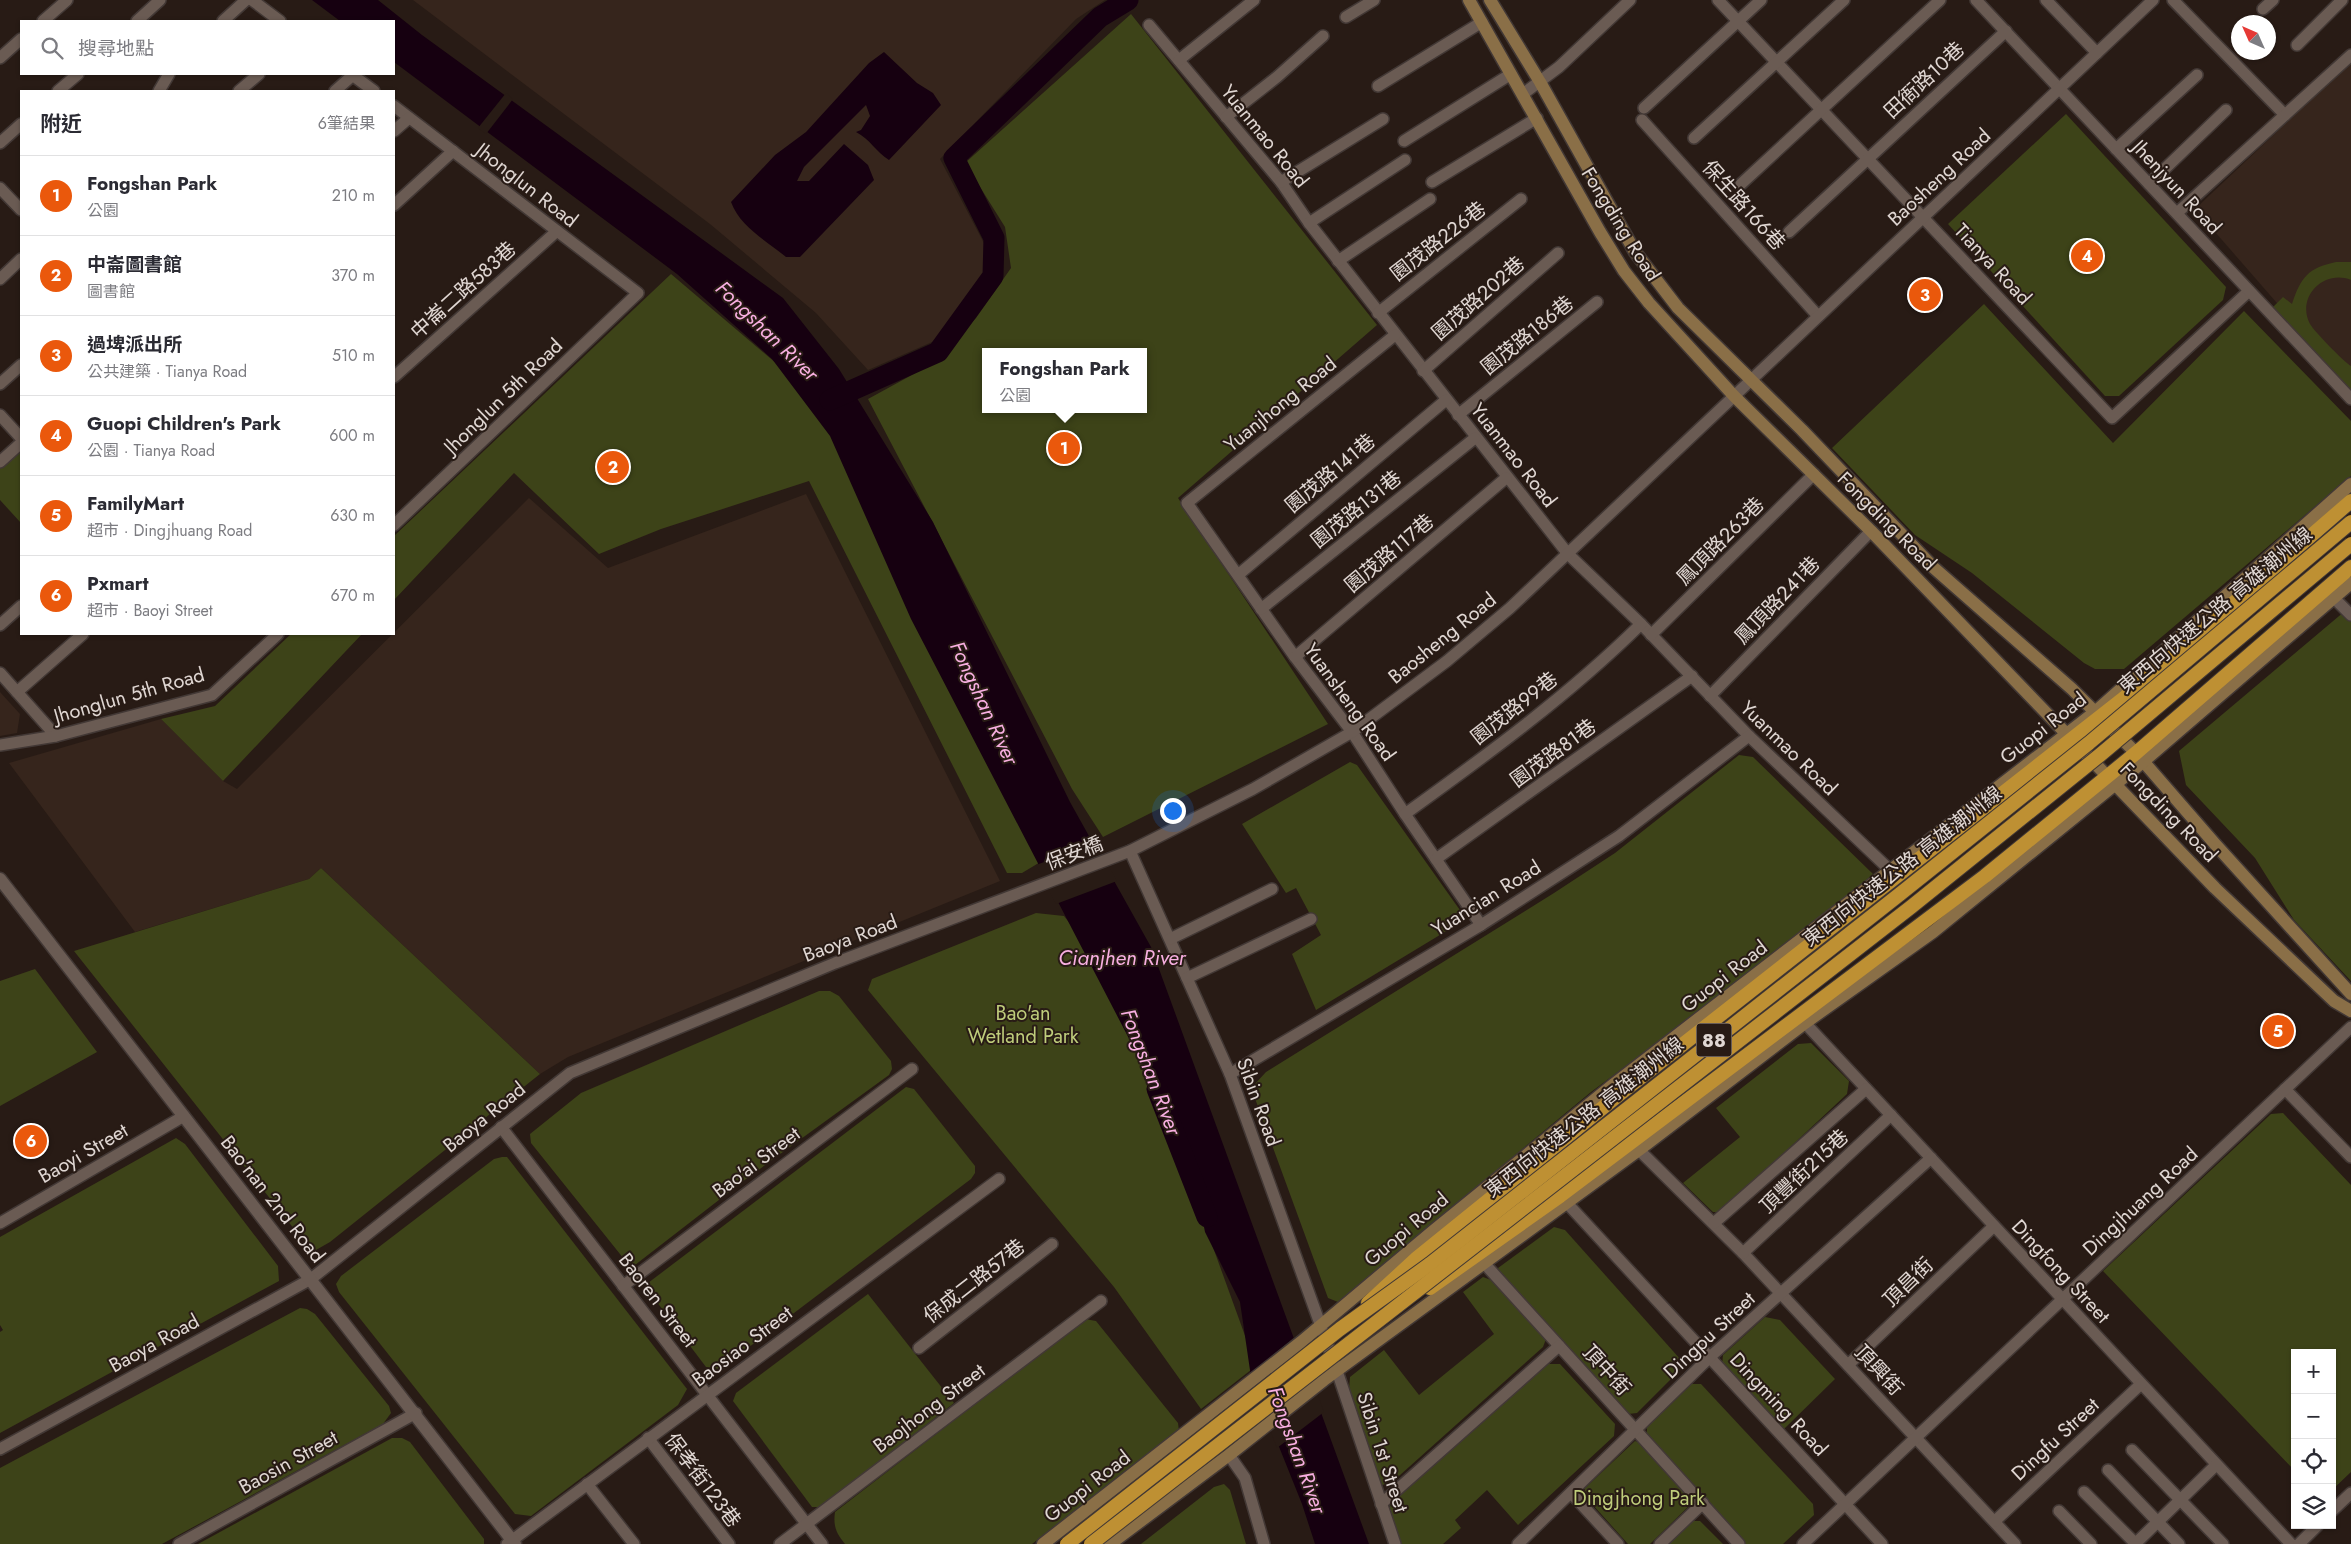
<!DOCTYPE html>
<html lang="zh-TW">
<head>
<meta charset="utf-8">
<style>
  body { margin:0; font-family:Jost,"Noto Sans TC",sans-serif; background:#f2f2f3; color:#2b2b33 }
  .controls { position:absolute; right:15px; bottom:15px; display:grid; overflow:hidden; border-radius:0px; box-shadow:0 1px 4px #0004 }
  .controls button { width:45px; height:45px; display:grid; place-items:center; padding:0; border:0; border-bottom:1px solid #e1e1e2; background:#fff; color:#2b2b33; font:25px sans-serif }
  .compass { position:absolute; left:2231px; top:15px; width:45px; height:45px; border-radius:50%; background:#fff; box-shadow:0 1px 4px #0004; rotate:315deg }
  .you { position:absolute; left:1172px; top:810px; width:18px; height:18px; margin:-12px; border:4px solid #fff; border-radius:50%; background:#1a73e8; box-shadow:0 0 0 8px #1a73e833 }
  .badge { display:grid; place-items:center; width:32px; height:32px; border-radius:50%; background:#ea580c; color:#fff; font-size:16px; font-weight:700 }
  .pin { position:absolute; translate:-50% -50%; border:2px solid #fff; box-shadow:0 1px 5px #0006 }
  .popup { position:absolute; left:982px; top:348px; width:165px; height:65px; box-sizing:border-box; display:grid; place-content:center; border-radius:0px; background:#fff; filter:drop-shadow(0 1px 4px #0005); font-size:16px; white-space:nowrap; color:#7c7c81 }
  .popup b { font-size:19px; color:#2b2b33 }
  .popup::after { content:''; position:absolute; left:50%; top:100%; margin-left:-10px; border:10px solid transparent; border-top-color:#fff }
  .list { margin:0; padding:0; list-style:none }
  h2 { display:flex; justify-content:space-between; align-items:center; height:65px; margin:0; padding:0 20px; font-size:21px }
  h2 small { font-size:16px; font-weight:400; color:#7c7c81 }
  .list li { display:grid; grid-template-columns:32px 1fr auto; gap:15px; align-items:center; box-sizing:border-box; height:80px; padding:0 20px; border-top:1px solid #e1e1e2 }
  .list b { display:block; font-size:19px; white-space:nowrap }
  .list p { margin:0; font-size:16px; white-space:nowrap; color:#7c7c81 }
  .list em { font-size:16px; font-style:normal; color:#7c7c81 }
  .icon { flex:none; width:28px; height:28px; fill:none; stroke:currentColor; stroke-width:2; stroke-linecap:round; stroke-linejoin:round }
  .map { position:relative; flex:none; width:2351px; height:1544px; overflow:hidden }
  .search { position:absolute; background:#fff; box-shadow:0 1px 4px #0004; left:20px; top:20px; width:375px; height:55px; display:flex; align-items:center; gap:12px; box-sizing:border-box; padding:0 18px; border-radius:0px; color:#7c7c81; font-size:19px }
  .panel { position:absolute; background:#fff; box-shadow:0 1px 4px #0004; left:20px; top:90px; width:375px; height:545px; border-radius:0px }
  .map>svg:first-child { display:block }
</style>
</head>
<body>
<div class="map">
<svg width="2351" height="1544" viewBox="0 0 2351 1544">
  <rect width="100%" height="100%" fill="#281b15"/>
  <g fill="#36251c">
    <path d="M413 0H1105L1076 19 940 159 987 249 985 270 939 339 868 370 816 313 710 224Z"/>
    <path d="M2351 62V388L2195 209Z"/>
    <path d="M806 494 1000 881 568 1057 540 1074 321 868 309 879 135 932 9 763 161 719 223 781 237 789 529 498 608 568Z"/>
    <path d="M0 692 20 714 17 733 0 736Z"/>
  </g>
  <g fill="#3d4318" fill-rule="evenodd">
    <path d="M1131 14 1377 325 1178 498 1328 724 1103 837 1072 789 868 399 932 364 976 318 1011 268 1005 227 965 163ZM985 352H1143V409H985Z"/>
    <path d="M2066 114 2226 287 2223 300 2119 396H2105L1948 224Z"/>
    <path d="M2336 262H2351V280C2323 269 2296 298 2310 324 2314 331 2344 362 2351 366V390L2273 307 2283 297 2292 304C2301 277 2308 268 2336 262Z"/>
    <path d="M671 274 803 386 912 580 1042 861 1022 873H1007L809 481 661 529 599 554 514 473 394 600V536Z"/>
    <path d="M1984 304 2113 443 2244 311 2351 421V476L2124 669H2095L2084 663 1972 573 1915 535 1832 448Z"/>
    <path d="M21 447V523L0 500V467Z"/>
    <path d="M2345 611 2351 618V981L2294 920 2255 858 2186 785 2179 751Z"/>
    <path d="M291 634H362L223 781 161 719 215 706Z"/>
    <path d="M1739 755 1753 757 1873 874 1868 885 1591 1092 1338 1302 1328 1298 1253 1093 1254 1085 1266 1072 1554 893 1615 853Z"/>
    <path d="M1350 762 1357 765 1462 913 1458 924 1316 1010 1292 954 1321 935 1296 888 1286 893 1242 824Z"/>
    <path d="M321 868 540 1074 330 1242 316 1250 302 1239 74 951 309 879Z"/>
    <path d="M1036 913 1064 916 1086 944 1122 996 1256 1366 1201 1409 1114 1287 868 990 872 979Z"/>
    <path d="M35 969 97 1052 0 1106V981Z"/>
    <path d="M819 991H830L839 996 891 1061 892 1069 889 1075 746 1179 635 1265 628 1264 531 1143 530 1134 581 1093Z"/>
    <path d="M1811 1043 1849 1081 1847 1094 1721 1212H1713L1683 1183 1740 1137 1716 1108 1798 1044Z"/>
    <path d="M906 1087 914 1089 975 1166V1173L971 1179 720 1369 706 1367 647 1289 648 1283Z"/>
    <path d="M2283 1113 2351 1185V1472L2332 1490V1353H2295V1471L2103 1271 2271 1114Z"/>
    <path d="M176 1138 185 1144 278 1266 279 1281 0 1433V1332L3 1330 0 1325V1237Z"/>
    <path d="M502 1157H507L687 1389 678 1405 531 1516 515 1514 339 1292 336 1284 341 1276 494 1159Z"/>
    <path d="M1554 1227 1565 1230 1681 1360 1682 1368 1637 1413 1628 1414 1500 1274 1498 1268Z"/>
    <path d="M1483 1277 1491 1280 1546 1339 1543 1347 1390 1484 1380 1485 1349 1389 1350 1377 1384 1350 1419 1395 1494 1334 1463 1292Z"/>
    <path d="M868 1294 954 1403 821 1507H812L733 1401 736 1393Z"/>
    <path d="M300 1308 307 1309 315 1314 389 1406 391 1413 383 1424 162 1544H0V1468Z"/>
    <path d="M1765 1317 1780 1320 1835 1379 1784 1429 1722 1365 1723 1355Z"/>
    <path d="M1085 1319 1096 1321 1178 1423 1179 1431 1032 1544H845C836 1533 833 1526 835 1512Z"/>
    <path d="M1548 1364H1560L1615 1424 1614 1436 1518 1525 1487 1490 1455 1520 1461 1528 1443 1544H1401L1389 1510 1392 1501Z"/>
    <path d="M1689 1384H1701L1813 1504 1814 1515 1783 1544H1745L1647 1435V1425Z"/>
    <path d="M392 1438H402L410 1442 484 1539V1544H198Z"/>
    <path d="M1635 1441 1641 1443 1688 1494 1690 1505 1650 1544H1628L1584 1495 1585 1488Z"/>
    <path d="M1224 1484 1230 1490 1246 1544H1141L1214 1487Z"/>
    <path d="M1691 1521H1700L1723 1544H1667Z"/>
  </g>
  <g fill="#160010">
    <path d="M312 0H378L422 35 783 298 839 369 933 522 1070 802 1151 947 1369 1544H1315L1302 1504 1251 1377 1240 1302 1205 1232 1190 1156 911 619 830 436 772 359 677 274 394 62V21H340Z"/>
    <path d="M884 52 917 83 933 93 941 105 889 160C876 152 870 139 856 132L861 130 870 116 866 105 804 167 797 181H809L844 144 868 165 874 180 800 257H786C767 241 740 227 731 202L775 155 806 132 869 63Z"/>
  </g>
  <g fill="#281b15">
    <path d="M506 93 513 99 486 134 478 128Z"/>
    <path d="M1096 843 1117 881 1056 904 1036 865Z"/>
    <path d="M1297 1335 1324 1412 1277 1448 1249 1375Z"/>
  </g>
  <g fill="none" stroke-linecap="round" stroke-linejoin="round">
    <g stroke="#160010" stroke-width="21">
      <path d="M830 400 938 352 993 276 994 238 954 158 1100 17 1128 0"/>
      <path d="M1157 1089 1207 1217"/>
    </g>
    <g stroke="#423835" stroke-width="14">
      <g id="minor">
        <path d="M252 0 280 21"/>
        <path d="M1718 0 2112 418 2249 291"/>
        <path d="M1976 0 2351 399"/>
        <path d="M2046 0 2097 53"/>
        <path d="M2173 0 2285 115"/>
        <path d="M2263 9 2273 0"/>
        <path d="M1346 17 1374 0"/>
        <path d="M43 21 67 0"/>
        <path d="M137 21 160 0"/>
        <path d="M223 21 246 0"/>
        <path d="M1149 25 1281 182 1309 223 1568 554 1641 624 1749 736 1891 871"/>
        <path d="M2297 45 2342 0"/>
        <path d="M0 58 21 39"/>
        <path d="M1179 60 1254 0"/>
        <path d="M351 74 374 91"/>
        <path d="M1378 86 1482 22"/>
        <path d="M58 91 78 74"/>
        <path d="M159 91 169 74"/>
        <path d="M239 91 259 74"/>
        <path d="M335 91 353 75"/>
        <path d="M1523 94 1559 67 1630 0"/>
        <path d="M394 106 638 293 394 525"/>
        <path d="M1644 108 1761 0"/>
        <path d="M1226 117 1277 77 1323 36"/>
        <path d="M1642 120 1818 316"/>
        <path d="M394 131 409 118"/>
        <path d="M1694 138 1844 0"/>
        <path d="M1404 141 1511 74"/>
        <path d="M0 143 21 124"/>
        <path d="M2116 149 2197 75"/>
        <path d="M1281 182 1383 119"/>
        <path d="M1432 182 1537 118"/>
        <path d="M1741 184 1940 0"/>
        <path d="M2149 184 2226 110"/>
        <path d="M0 188 21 210"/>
        <path d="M394 205 453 151"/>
        <path d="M2177 213 2351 55"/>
        <path d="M1309 223 1405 160"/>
        <path d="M1789 232 2006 31"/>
        <path d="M1338 261 1430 199"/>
        <path d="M0 279 21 259"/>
        <path d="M1378 313 1521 199"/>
        <path d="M1395 335 1187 503 1295 657 1352 732 1405 814 1481 925"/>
        <path d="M1423 371 1558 253"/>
        <path d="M394 377 557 231"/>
        <path d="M0 384 21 365"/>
        <path d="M0 415 21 438"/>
        <path d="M1458 415 1597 302"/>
        <path d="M0 462 21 443"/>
        <path d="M1238 575 1446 400"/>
        <path d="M2334 598 2351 615"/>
        <path d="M1261 609 1475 438"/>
        <path d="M0 625 21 606"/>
        <path d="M1651 635 1814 474"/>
        <path d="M1295 657 1506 478"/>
        <path d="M0 673 56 736"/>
        <path d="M17 692 83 634"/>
        <path d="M1710 696 1871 531"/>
        <path d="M0 745 56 736 212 695 278 634"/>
        <path d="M1405 814C1487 755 1569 695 1641 624"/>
        <path d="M1130 851 1230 1074 1337 1371 1395 1544"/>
        <path d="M1436 859 1692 676"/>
        <path d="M1170 939 1272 889"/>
        <path d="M1187 978 1311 919"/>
        <path d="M1805 1023 2291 1544"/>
        <path d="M1230 1074 1481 925 1619 836 1749 736"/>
        <path d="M2285 1089 2351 1157"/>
        <path d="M501 1127 822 1544"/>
        <path d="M1639 1150 1743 1253 2015 1544"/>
        <path d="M1566 1202 1882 1544"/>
        <path d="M0 1223 184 1116"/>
        <path d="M1714 1223 1866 1089"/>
        <path d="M1743 1253 1891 1115"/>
        <path d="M1483 1262 1739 1544"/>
        <path d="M623 1286 912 1069"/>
        <path d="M919 1348 1052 1244"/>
        <path d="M1848 1365 1994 1226"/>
        <path d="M648 1438 729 1544"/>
        <path d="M0 1449 311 1279 570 1073 835 963 1130 851 1253 789 1352 732 1447 661 1510 608 2153 0"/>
        <path d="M2132 1450 2223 1544"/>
        <path d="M1229 1455 1245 1478 1264 1544"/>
        <path d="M2108 1470 2179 1544"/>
        <path d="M587 1484 634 1544"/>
        <path d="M2084 1492 2136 1544"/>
        <path d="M1571 1493 1618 1544"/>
        <path d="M1381 1504 1559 1346"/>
        <path d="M2059 1511 2091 1544"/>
        <path d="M2332 1511 2351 1493"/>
        <path d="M1995 1521 2141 1384"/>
        <path d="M179 1544 416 1413"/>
        <path d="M507 1544 999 1179"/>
        <path d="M780 1544 1101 1301"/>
        <path d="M1518 1544 1710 1357 1931 1158"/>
        <path d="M1660 1544 1703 1503"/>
        <path d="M1803 1544 2351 1027"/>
        <path d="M2135 1544 2216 1465"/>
        <path d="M2299 1544 2318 1525"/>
      </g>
    </g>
    <g stroke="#423835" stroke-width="15">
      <path id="tertiary" d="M0 879 515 1544"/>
    </g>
    <g stroke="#423835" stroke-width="15">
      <g id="secondary">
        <path d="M1469 0 1600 232 1624 271 1649 303 1734 396 1871 531 2215 888 2334 1001 2351 1011"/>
        <path d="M1490 0 1540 82 1635 252 1678 308 1802 430 1934 568 2072 689 2136 753 2215 844 2351 994"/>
        <path d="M1043 1544 1301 1342 1433 1231 1614 1084 2095 712 2351 484"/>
        <path d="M1110 1544 1229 1455 1324 1380 1639 1150 1805 1023 1933 932 2144 761 2351 583"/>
      </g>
    </g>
    <g stroke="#423835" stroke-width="16">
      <g id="trunk">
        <path d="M1430 1288 1560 1196 1985 876 2136 753 2351 567"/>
        <path d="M1368 1303 1417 1258 1621 1093 2124 698 2351 501"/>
      </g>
    </g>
    <use href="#minor" stroke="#6a5b53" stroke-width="11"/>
    <use href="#tertiary" stroke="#6a5b53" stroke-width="12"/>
    <use href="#secondary" stroke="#8a6f47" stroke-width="12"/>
    <use href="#trunk" stroke="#be9033" stroke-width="14"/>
    <g stroke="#423835" stroke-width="16" stroke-linecap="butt">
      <g id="trunk-bridge">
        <path d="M1067 1544 1340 1329 1430 1264 1900 894 2089 743 2351 522"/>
        <path d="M1091 1544 1911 907 2100 755 2351 544"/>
      </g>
    </g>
    <use href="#trunk-bridge" stroke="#be9033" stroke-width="14"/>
  </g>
  <g text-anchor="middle" stroke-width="4" stroke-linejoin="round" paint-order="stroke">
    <rect fill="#281b15" stroke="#a99f9a" stroke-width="1" x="1696.5" y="1023.5" width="35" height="33" rx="4"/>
    <g font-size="19" font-weight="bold" fill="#e0d7d3">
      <text x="1714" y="1047">88</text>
    </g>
    <g font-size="20" fill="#e0d7d3" stroke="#281b15">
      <text transform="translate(1924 80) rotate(-43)" y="7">田衙路10巷</text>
      <text transform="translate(1265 136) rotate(51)" y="7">Yuanmao Road</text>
      <text transform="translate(1939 177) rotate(-43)" y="7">Baosheng Road</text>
      <text transform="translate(527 185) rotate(38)" y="7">Jhonglun Road</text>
      <text transform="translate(2177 187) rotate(47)" y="7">Jhenjyun Road</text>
      <text transform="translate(1744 205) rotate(48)" y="7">保生路166巷</text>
      <text transform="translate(1621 224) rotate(58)" y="7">Fongding Road</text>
      <text transform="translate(1438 241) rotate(-38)" y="7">園茂路226巷</text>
      <text transform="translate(1993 264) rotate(47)" y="7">Tianya Road</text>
      <text transform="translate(463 290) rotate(-42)" y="7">中崙二路583巷</text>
      <text transform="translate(1478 298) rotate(-41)" y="7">園茂路202巷</text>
      <text transform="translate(1527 335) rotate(-39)" y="7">園茂路186巷</text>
      <text transform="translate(503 396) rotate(-44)" y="7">Jhonglun 5th Road</text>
      <text transform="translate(1280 404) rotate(-39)" y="7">Yuanjhong Road</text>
      <text transform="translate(1514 455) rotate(52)" y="7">Yuanmao Road</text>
      <text transform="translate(1330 473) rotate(-40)" y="7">園茂路141巷</text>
      <text transform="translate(1356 509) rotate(-39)" y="7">園茂路131巷</text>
      <text transform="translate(1887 521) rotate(45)" y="7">Fongding Road</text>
      <text transform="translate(1720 541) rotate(-45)" y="7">鳳頂路263巷</text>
      <text transform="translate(1389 553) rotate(-40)" y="7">園茂路117巷</text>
      <text transform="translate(1777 600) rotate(-46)" y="7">鳳頂路241巷</text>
      <text transform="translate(2215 610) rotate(-40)" y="7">東西向快速公路 高雄潮州線</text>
      <text transform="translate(1442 638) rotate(-39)" y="7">Baosheng Road</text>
      <text transform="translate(129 695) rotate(-16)" y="7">Jhonglun 5th Road</text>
      <text transform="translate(1350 702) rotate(54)" y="7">Yuansheng Road</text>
      <text transform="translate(1514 708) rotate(-38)" y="7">園茂路99巷</text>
      <text transform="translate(2043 728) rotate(-38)" y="7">Guopi Road</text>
      <text transform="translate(1789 748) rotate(44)" y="7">Yuanmao Road</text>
      <text transform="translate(1553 753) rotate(-36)" y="7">園茂路81巷</text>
      <text transform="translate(2169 812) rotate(46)" y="7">Fongding Road</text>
      <text transform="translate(1074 853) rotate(-21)" y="7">保安橋</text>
      <text transform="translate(1902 866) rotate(-38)" y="7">東西向快速公路 高雄潮州線</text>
      <text transform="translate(1486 898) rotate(-32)" y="7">Yuancian Road</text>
      <text transform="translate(850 938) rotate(-21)" y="7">Baoya Road</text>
      <text transform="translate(1724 976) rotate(-38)" y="7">Guopi Road</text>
      <text transform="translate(1259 1102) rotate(70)" y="7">Sibin Road</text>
      <text transform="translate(484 1117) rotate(-39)" y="7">Baoya Road</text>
      <text transform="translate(1584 1117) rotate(-38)" y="7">東西向快速公路 高雄潮州線</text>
      <text transform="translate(83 1153) rotate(-30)" y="7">Baoyi Street</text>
      <text transform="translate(756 1162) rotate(-37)" y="7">Bao'ai Street</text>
      <text transform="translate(1804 1171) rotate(-43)" y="7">頂豐街215巷</text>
      <text transform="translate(273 1199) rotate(52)" y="7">Bao'nan 2nd Road</text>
      <text transform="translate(2140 1201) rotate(-43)" y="7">Dingjhuang Road</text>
      <text transform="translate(1406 1229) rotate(-40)" y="7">Guopi Road</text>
      <text transform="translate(2061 1271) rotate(47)" y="7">Dingfong Street</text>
      <text transform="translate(974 1281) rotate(-38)" y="7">保成二路57巷</text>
      <text transform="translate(1908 1282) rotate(-44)" y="7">頂昌街</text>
      <text transform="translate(658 1300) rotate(52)" y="7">Baoren Street</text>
      <text transform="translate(1709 1335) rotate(-43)" y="7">Dingpu Street</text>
      <text transform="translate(154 1343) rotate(-29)" y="7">Baoya Road</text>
      <text transform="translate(742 1346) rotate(-37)" y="7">Baosiao Street</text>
      <text transform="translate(1607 1370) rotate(48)" y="7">頂中街</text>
      <text transform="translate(1879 1370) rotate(47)" y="7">頂興街</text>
      <text transform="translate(1779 1404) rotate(47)" y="7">Dingming Road</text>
      <text transform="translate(929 1408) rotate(-37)" y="7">Baojhong Street</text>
      <text transform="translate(2055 1439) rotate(-43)" y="7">Dingfu Street</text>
      <text transform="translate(1383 1452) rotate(72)" y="7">Sibin 1st Street</text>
      <text transform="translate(288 1462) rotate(-29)" y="7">Baosin Street</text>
      <text transform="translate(703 1480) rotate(53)" y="7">保孝街123巷</text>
      <text transform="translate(1087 1486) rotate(-38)" y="7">Guopi Road</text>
    </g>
    <g font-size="20" fill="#bfcd7b" stroke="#281b15">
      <text x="1023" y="1020">Bao'an<tspan x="1023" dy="23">Wetland Park</tspan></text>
      <text x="1639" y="1505">Dingjhong Park</text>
    </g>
    <g font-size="21" font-style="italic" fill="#f8afe1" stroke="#281b15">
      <text transform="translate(767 331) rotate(44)" y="7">Fongshan River</text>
      <text transform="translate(984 703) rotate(65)" y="7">Fongshan River</text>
      <text x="1122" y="965">Cianjhen River</text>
      <text transform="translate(1151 1072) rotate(69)" y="7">Fongshan River</text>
      <text transform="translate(1297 1450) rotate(70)" y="7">Fongshan River</text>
    </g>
  </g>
</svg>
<div class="controls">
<button>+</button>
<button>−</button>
<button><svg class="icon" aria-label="locate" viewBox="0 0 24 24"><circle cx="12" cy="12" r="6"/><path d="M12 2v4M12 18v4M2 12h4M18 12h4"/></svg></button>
<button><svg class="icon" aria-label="layers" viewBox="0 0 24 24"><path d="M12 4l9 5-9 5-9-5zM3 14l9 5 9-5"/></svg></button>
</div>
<svg class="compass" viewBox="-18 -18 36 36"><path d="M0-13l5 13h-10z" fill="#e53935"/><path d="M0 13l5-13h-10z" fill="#7c7c81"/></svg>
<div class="you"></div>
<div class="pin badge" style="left:1064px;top:448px">1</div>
<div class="popup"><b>Fongshan Park</b>公園</div>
<div class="pin badge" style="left:613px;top:467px">2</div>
<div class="pin badge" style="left:1925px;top:295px">3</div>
<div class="pin badge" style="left:2087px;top:256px">4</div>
<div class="pin badge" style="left:2278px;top:1031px">5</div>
<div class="pin badge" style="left:31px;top:1141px">6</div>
<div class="search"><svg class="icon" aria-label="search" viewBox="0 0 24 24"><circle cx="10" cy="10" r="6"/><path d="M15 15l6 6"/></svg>搜尋地點</div>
<section class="panel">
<h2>附近<small>6筆結果</small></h2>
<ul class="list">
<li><span class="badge">1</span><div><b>Fongshan Park</b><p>公園</p></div><em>210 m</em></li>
<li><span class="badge">2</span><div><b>中崙圖書館</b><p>圖書館</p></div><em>370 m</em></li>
<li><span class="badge">3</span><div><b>過埤派出所</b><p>公共建築 · Tianya Road</p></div><em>510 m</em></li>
<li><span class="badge">4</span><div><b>Guopi Children's Park</b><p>公園 · Tianya Road</p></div><em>600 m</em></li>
<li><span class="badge">5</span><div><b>FamilyMart</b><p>超市 · Dingjhuang Road</p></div><em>630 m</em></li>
<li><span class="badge">6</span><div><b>Pxmart</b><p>超市 · Baoyi Street</p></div><em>670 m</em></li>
</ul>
</section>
</div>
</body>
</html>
